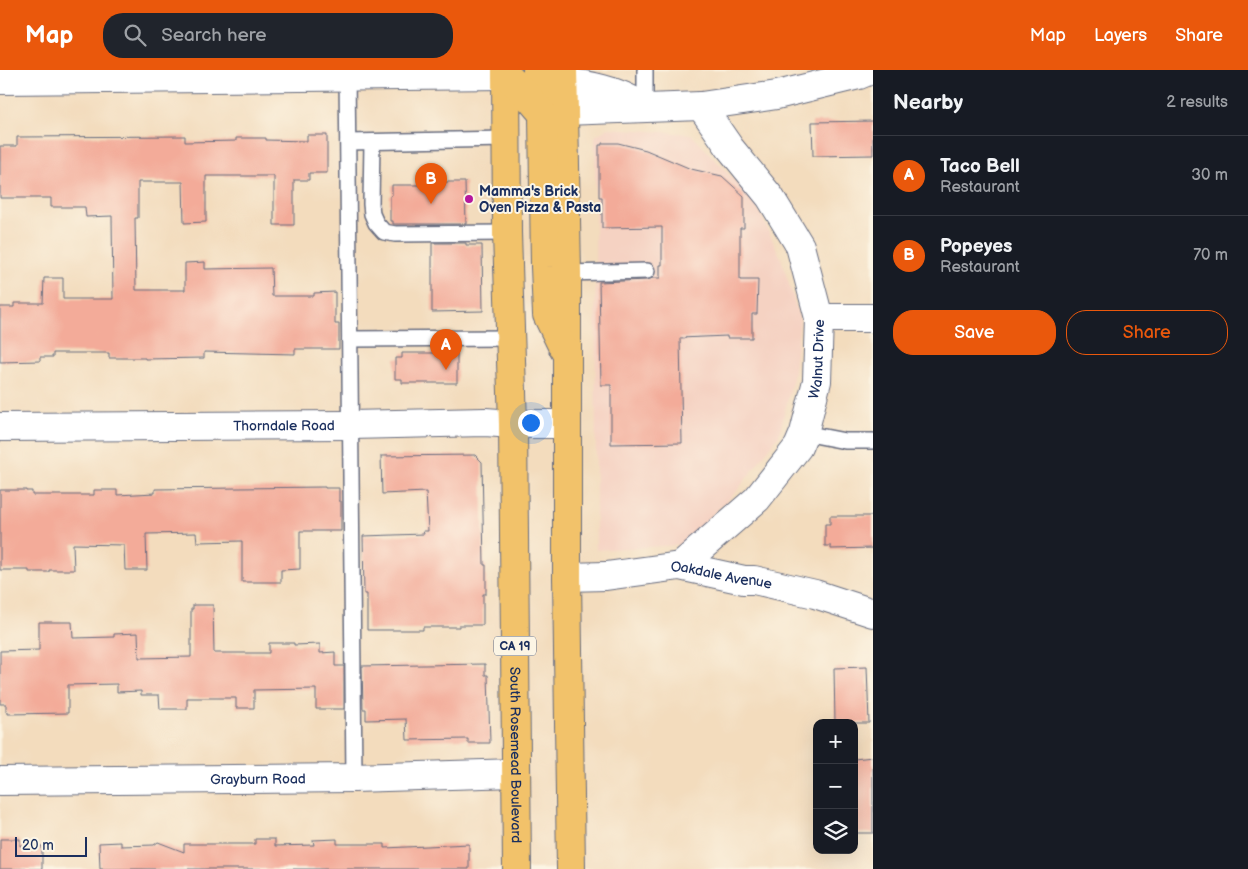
<!DOCTYPE html>
<html lang="en">
<head>
<meta charset="utf-8">
<style>
  body { margin:0; font-family:"Balsamiq Sans",sans-serif; background:#20242c; color:#f1f3f6 }
  .controls { position:absolute; right:15px; bottom:15px; display:grid; overflow:hidden; border-radius:10px; box-shadow:0 5px 20px #0002 }
  .controls button { width:45px; height:45px; display:grid; place-items:center; padding:0; border:0; border-bottom:1px solid #363941; background:#171b24; color:#f1f3f6; font:25px sans-serif }
  .scale { position:absolute; left:15px; bottom:12px; width:72px; box-sizing:border-box; padding-left:5px; border:2px solid #1b2f5e; border-top:0; font-size:14px; line-height:18px; white-space:nowrap; color:#1b2f5e; -webkit-text-stroke:4px #fcf5e5; paint-order:stroke }
  .you { position:absolute; left:530px; top:352px; width:18px; height:18px; margin:-12px; border:4px solid #fff; border-radius:50%; background:#1a73e8; box-shadow:0 0 0 8px #1a73e833 }
  .badge { display:grid; place-items:center; width:32px; height:32px; border-radius:50%; background:#ea580c; color:#fff; font-size:16px; font-weight:700 }
  .pin { position:absolute; translate:-50% -41px; filter:drop-shadow(0 1px 2px #0008) }
  .pin::after { content:''; position:absolute; top:26px; width:18px; height:15px; background:inherit; clip-path:polygon(0 0,100% 0,50% 100%) }
  .list { margin:0; padding:0; list-style:none }
  h2 { display:flex; justify-content:space-between; align-items:center; height:65px; margin:0; padding:0 20px; font-size:21px }
  h2 small { font-size:16px; font-weight:400; color:#9ea1a6 }
  .list li { display:grid; grid-template-columns:32px 1fr auto; gap:15px; align-items:center; box-sizing:border-box; height:80px; padding:0 20px; border-top:1px solid #363941 }
  .list b { display:block; font-size:19px; white-space:nowrap }
  .list p { margin:0; font-size:16px; white-space:nowrap; color:#9ea1a6 }
  .list em { font-size:16px; font-style:normal; color:#9ea1a6 }
  .actions { display:flex; gap:10px; padding:15px 20px }
  .actions a { flex:1; padding:11px 0; border:1px solid #ea580c; border-radius:20px; text-align:center; font-size:18px; color:#ea580c }
  .actions .main { background:#ea580c; color:#fff }
  .icon { flex:none; width:28px; height:28px; fill:none; stroke:currentColor; stroke-width:2; stroke-linecap:round; stroke-linejoin:round }
  .map { position:relative; flex:none; width:873px; height:799px; overflow:hidden }
  header { display:flex; align-items:center; gap:30px; box-sizing:border-box; height:70px; padding:0 25px; background:#ea580c; color:#fff }
  header strong { font-size:24px }
  nav { display:flex; gap:28px; margin-inline-start:auto; font-size:18px }
  .search { width:350px; height:45px; background:#20242c; display:flex; align-items:center; gap:12px; box-sizing:border-box; padding:0 18px; border-radius:20px; color:#9ea1a6; font-size:19px }
  main { display:flex }
  aside { flex:1; background:#171b24 }
  .map>svg:first-child { display:block }
</style>
</head>
<body>
<header>
<strong>Map</strong>
<div class="search"><svg class="icon" aria-label="search" viewBox="0 0 24 24"><circle cx="10" cy="10" r="6"/><path d="M15 15l6 6"/></svg>Search here</div>
<nav><a>Map</a><a>Layers</a><a>Share</a></nav>
</header>
<main>
<div class="map">
<svg width="873" height="799" viewBox="0 0 873 799">
  <rect width="100%" height="100%" fill="#fcf5e5"/>
  <filter id="ink" filterUnits="userSpaceOnUse"><feTurbulence type="fractalNoise" baseFrequency=".02" numOctaves="2"/><feDisplacementMap in="SourceGraphic" scale="10" xChannelSelector="R" yChannelSelector="G"/><feConvolveMatrix kernelMatrix="1 2 1 2 8 2 1 2 1" color-interpolation-filters="sRGB"/></filter>
  <filter id="wash" filterUnits="userSpaceOnUse"><feTurbulence type="fractalNoise" baseFrequency=".0096" numOctaves="4" result="noise"/><feDisplacementMap in="SourceGraphic" scale="20" xChannelSelector="R" yChannelSelector="G"/><feGaussianBlur stdDeviation="1.12" result="paint"/><feColorMatrix in="noise" values="0 0 0 0 0 0 0 0 0 0 0 0 0 0 0 0 0 1.4 0 .05"/><feComposite in="paint" operator="in"/></filter>
  <g filter="url(#wash)">
    <rect width="100%" height="100%" fill="#f3dcbd"/>
    <path fill="#f5d2c2" d="M609 58 691 64 755 132 781 188 800 250 793 308 779 365 737 421 682 475 596 480 595 66Z"/>
    <g id="blocks">
      <g fill="#f3ab99">
        <path d="M873 51V85L813 86 812 52Z"/>
        <path d="M307 65H327V103H309V110H294V155H274V106H206V152L184 153 183 112H138V148H135L136 220H185V193L205 192V199L271 198 272 226H314V223L335 222V254H339V279H295V284L204 282V288L145 289V288H109V283H53V287H40V291L0 292V237H14V233H43L44 208H63V229H113L112 146 86 147 85 137H51V128H0V76H17V67L185 66V72L236 71V68H266V70L307 71Z"/>
        <path d="M602 73H618L646 80 691 99 722 106 744 126V158H740V210H758L757 244H752V268H727V266L680 268 682 373 611 374V315H601L599 212 647 210 653 208H660V195H662V157L602 158V127H599V75H602Z"/>
        <path d="M430 112H465L466 154H393V151H390V126L392 125V115H430Z"/>
        <path d="M432 173H466V175H482L483 241 432 242Z"/>
        <path d="M402 283H457V313H402V309H395V288H402Z"/>
        <path d="M475 385 482 392 484 495H486V524H483V555H459V557H423V560H367V524H364L363 466 424 464 423 461H428L426 422 382 424 381 386Z"/>
        <path d="M325 417V418H339V431H341V461H300V499L281 500V512H242V471L197 472 196 463 146 464 147 500H125L124 475 73 474 74 500H49V502H29V500H0V420H26V421H32V425H94V420H117V425L155 423V419Z"/>
        <path d="M830 446H873V478L831 479V476H825V454H830Z"/>
        <path d="M193 535H213L214 583H269V573H294V575L320 574V583L335 582V596H344V639H316V619L254 620V638H236V628H187V639H160L159 625H141V621L117 622V614L68 615V643L8 644V642H6V634H0V581L39 580V552H72L73 568 114 567V564L138 563 139 588 191 587V539H193Z"/>
        <path d="M485 594V605H488L490 673H468V669L407 670 406 649 366 650V639H363L362 596Z"/>
        <path d="M867 597 869 653H835L834 598Z"/>
        <path d="M873 687V763H854V689Z"/>
        <path d="M0 769H20V776H42V799H0Z"/>
        <path d="M255 769H275V776L314 775 313 770 337 769V774H385V778L469 774V799H100L99 773 121 772V776L154 775 158 772 184 782V774H255Z"/>
      </g>
    </g>
  </g>
  <g filter="url(#ink)">
    <use href="#blocks" fill-opacity="0" stroke="#676c7f" stroke-width="1"/>
    <g fill="none" stroke-linecap="round" stroke-linejoin="round">
      <g stroke="#676c7f" stroke-width="18">
        <g id="lane">
          <path d="M645 0V38"/>
          <path d="M347 2 354 708"/>
          <path d="M348 72 507 69"/>
          <path d="M372 72 371 134 372 144 376 153 384 162 395 164 507 163"/>
          <path d="M567 203 647 201"/>
          <path d="M350 269 511 268"/>
          <path d="M804 363 845 371H873"/>
        </g>
      </g>
      <g stroke="#676c7f" stroke-width="30">
        <g id="street">
          <path d="M0 10 506 5"/>
          <path d="M562 12C588 15 618 20 640 35"/>
          <path d="M564 41 701 36 777 25 859 5 871 0"/>
          <path d="M819 248H873"/>
          <path id="s1" d="M0 357 351 355 485 352 513 354H567"/>
          <path id="s2" d="M680 496 757 429 798 377 804 363 817 311 819 248 800 176 770 127 730 78 701 36"/>
          <path id="s3" d="M567 507 606 506 680 496 744 510H754L815 524 873 543"/>
          <path id="s4" d="M0 711 354 708 516 703"/>
        </g>
      </g>
      <g stroke="#676c7f" stroke-width="30">
        <g id="primary">
          <path id="s5" d="M506 0 507 163 513 354 517 799"/>
          <path d="M537 0V2L564 41"/>
          <path d="M563 0 564 41 567 203V507L571 799"/>
          <path d="M506 5 525 23 543 44 545 197 547 245 564 280"/>
        </g>
      </g>
      <use href="#lane" stroke="#fff" stroke-width="15"/>
      <use href="#street" stroke="#fff" stroke-width="28"/>
      <use href="#primary" stroke="#f2c26a" stroke-width="28"/>
    </g>
  </g>
  <circle fill="#b5179e" stroke="#fcf5e5" stroke-width="2" cx="469" cy="129" r="5"/>
  <g text-anchor="middle" stroke-width="4" stroke-linejoin="round" paint-order="stroke">
    <rect fill="#fcf5e5" stroke="#5e6a86" stroke-width="1" x="494" y="566.5" width="42" height="19" rx="4"/>
    <g font-size="12" font-weight="bold" fill="#1b2f5e">
      <text x="515" y="580">CA 19</text>
    </g>
    <g font-size="14" font-weight="bold" fill="#1b2f5e" stroke="#fcf5e5" text-anchor="start">
      <text x="479" y="126">Mamma's Brick<tspan x="479" dy="16">Oven Pizza &amp; Pasta</tspan></text>
    </g>
    <g font-size="14" fill="#1b2f5e" stroke="#fcf5e5">
      <text dy="5" stroke="none"><textPath href="#s2" startOffset="259">Walnut Drive</textPath></text>
      <text dy="5" stroke="none"><textPath href="#s1" startOffset="284">Thorndale Road</textPath></text>
      <text dy="5" stroke="none"><textPath href="#s3" startOffset="156">Oakdale Avenue</textPath></text>
      <text dy="5" stroke="none"><textPath href="#s5" startOffset="685">South Rosemead Boulevard</textPath></text>
      <text dy="5" stroke="none"><textPath href="#s4" startOffset="258">Grayburn Road</textPath></text>
    </g>
  </g>
</svg>
<div class="controls">
<button>+</button>
<button>−</button>
<button><svg class="icon" aria-label="layers" viewBox="0 0 24 24"><path d="M12 4l9 5-9 5-9-5zM3 14l9 5 9-5"/></svg></button>
</div>
<div class="scale">20 m</div>
<div class="you"></div>
<div class="pin badge" style="left:446px;top:300px">A</div>
<div class="pin badge" style="left:431px;top:134px">B</div>
</div>
<aside>
<h2>Nearby<small>2 results</small></h2>
<ul class="list">
<li><span class="badge">A</span><div><b>Taco Bell</b><p>Restaurant</p></div><em>30 m</em></li>
<li><span class="badge">B</span><div><b>Popeyes</b><p>Restaurant</p></div><em>70 m</em></li>
</ul>
<div class="actions"><a class="main">Save</a><a>Share</a></div>
</aside>
</main>
</body>
</html>
